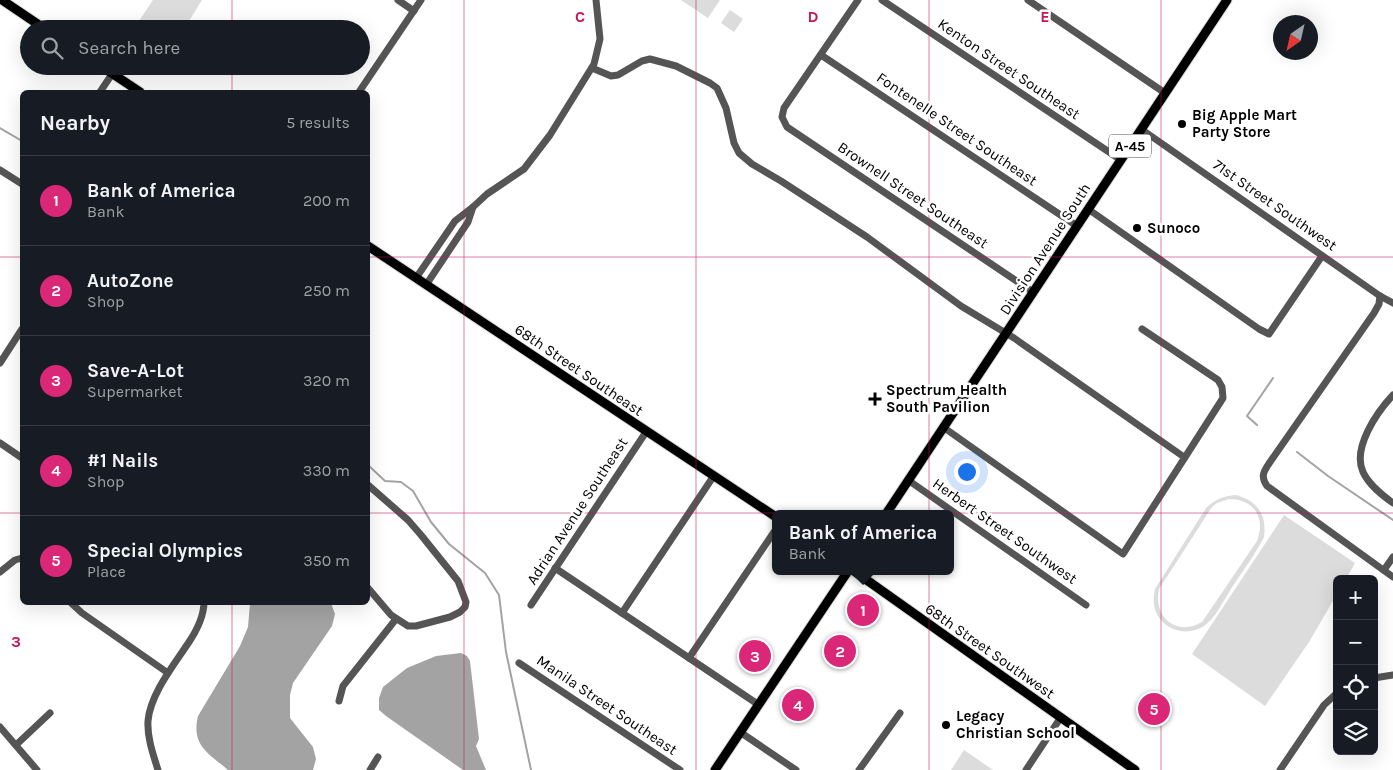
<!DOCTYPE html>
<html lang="en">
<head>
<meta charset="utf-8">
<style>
  body { margin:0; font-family:Karla,sans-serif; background:#242831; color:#f1f3f6 }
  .controls { position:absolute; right:15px; bottom:15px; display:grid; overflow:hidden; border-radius:8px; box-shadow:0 5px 20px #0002 }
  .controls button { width:45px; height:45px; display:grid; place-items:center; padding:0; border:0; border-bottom:1px solid #363941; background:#171b24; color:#f1f3f6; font:25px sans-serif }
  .compass { position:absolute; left:1273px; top:15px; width:45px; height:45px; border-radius:50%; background:#171b24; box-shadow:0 5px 20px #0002; rotate:214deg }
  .you { position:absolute; left:966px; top:471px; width:18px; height:18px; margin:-12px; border:4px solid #fff; border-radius:50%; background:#1a73e8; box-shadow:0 0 0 8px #1a73e833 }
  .badge { display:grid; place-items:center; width:32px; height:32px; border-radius:50%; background:#db2777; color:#fff; font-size:16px; font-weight:700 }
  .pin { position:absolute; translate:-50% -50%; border:2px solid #fff; box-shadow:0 1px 5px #0006 }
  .popup { position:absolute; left:772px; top:510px; width:182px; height:65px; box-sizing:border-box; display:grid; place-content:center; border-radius:8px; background:#171b24; filter:drop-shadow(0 1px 4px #0005); font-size:16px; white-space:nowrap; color:#9ea1a6 }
  .popup b { font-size:19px; color:#f1f3f6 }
  .popup::after { content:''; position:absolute; left:50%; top:100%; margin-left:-10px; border:10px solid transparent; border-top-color:#171b24 }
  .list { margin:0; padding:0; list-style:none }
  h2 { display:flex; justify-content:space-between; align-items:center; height:65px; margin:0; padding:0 20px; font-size:21px }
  h2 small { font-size:16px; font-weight:400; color:#9ea1a6 }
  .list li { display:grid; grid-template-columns:32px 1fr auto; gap:15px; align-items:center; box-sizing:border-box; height:90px; padding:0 20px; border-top:1px solid #363941 }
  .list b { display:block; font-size:19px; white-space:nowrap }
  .list p { margin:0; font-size:16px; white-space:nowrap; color:#9ea1a6 }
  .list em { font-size:16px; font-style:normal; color:#9ea1a6 }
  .icon { flex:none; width:28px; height:28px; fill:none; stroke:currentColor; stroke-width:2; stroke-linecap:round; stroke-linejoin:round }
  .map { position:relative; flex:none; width:1393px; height:770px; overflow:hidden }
  .search { position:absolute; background:#171b24; box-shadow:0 5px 20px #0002; left:20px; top:20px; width:350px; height:55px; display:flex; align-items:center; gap:12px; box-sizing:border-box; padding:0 18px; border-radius:28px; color:#9ea1a6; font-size:19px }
  .panel { position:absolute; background:#171b24; box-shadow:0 5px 20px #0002; left:20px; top:90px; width:350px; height:515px; border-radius:8px }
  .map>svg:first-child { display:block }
</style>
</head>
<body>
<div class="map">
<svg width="1393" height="770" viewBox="0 0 1393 770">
  <rect width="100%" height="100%" fill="#fff"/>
  <g fill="#dcdcdc" fill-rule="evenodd">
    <path d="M153 0H202L184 29H145L137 24Z"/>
    <path d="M681 0H720L708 18Z"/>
    <path d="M730 10 743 19 734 32 721 23Z"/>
    <path d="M1236 495C1258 501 1267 515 1264 537 1255 555 1242 572 1231 589 1223 601 1216 618 1204 626 1192 634 1176 633 1165 624 1154 615 1152 602 1155 589L1206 508C1216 499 1223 496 1236 495ZM1229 499C1254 499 1266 518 1257 541L1202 622C1176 637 1153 617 1159 589L1212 507 1217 503Z"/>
    <path d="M1284 515 1355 563 1346 579H1337V594L1309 642 1265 706 1192 654Z"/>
    <path d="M964 750 993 770H951Z"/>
  </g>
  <g fill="#a3a3a3">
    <path d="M250 603H331L335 614 332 626 293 683 290 695V718L313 747 316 759 313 770H228C208 753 191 745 198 716L240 646 248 627Z"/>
    <path d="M461 653 467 656 470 661 479 739 476 746 486 770H463L386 716 379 710V698L383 687 407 668 436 656Z"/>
  </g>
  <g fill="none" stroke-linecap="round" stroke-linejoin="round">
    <g stroke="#a3a3a3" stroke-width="2">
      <path d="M0 128 22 141"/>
      <path d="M1257 425 1247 416 1273 378"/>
      <path d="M1297 452 1328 476 1393 520"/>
      <path d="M368 465 385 481 401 482 413 491 431 522 449 544 485 573 499 595 506 652 531 770"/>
    </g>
    <g stroke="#dbdbdb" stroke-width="11">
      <g id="major">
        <path d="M2 0 45 29"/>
        <path d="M101 66 140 92"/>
        <path d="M368 246 776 517"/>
        <path d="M886 514 1227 0"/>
        <path d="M854 571 1135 770"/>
        <path d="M715 770 848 571"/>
      </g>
    </g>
    <g stroke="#555" stroke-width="7">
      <path d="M398 0 414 11"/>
      <path d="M858 0 784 108 782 117 787 127 1033 292"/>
      <path d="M882 0 1121 160"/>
      <path d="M1028 0 1165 93"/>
      <path d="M821 55 1077 226"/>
      <path d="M592 68 611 76 618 75 642 61 650 59 676 66 710 83 717 88 726 108 734 143 739 153 752 164 781 181 867 237 961 306 1014 338 1184 457"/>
      <path d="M100 92 112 74"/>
      <path d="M359 92 421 0"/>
      <path d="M1141 129 1380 296 1393 303"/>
      <path d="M0 170 22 184"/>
      <path d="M1088 209 1259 329 1269 334 1322 256"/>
      <path d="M416 278 455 221 473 207 487 194 524 169 550 135 594 64 600 39 596 0"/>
      <path d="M426 285 468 222 473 207"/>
      <path d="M1380 296 1379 304 1374 313 1270 462C1264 471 1260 476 1267 486L1393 577"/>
      <path d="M0 363 22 329"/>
      <path d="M1393 395C1377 412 1352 448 1363 472 1369 485 1382 495 1393 503"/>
      <path d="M943 427 1123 554 1223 398 1222 387 1218 380 1142 329"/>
      <path d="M0 443 22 458"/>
      <path d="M908 480 1086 605"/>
      <path d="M368 485 408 520 421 535 458 581 466 602 465 607 460 612 450 617 416 626H408L391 615 368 588"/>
      <path d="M555 568 759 705"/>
      <path d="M1384 570 1393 557"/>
      <path d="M0 572 15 560 22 558"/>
      <path d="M70 602 82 613 168 673"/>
      <path d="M531 605 646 432"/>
      <path d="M622 613 713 477"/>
      <path d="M689 658 776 529"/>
      <path d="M519 663 680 770"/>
      <path d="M1374 678 1393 675"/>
      <path d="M339 701 343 686 396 619"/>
      <path d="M0 727 37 770"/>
      <path d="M740 732 796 770"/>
      <path d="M16 745 50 713"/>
      <path d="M158 770C153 754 147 737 148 721 150 695 173 666 187 645 196 632 204 618 204 602"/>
      <path d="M370 770 378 757"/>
      <path d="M859 770 900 713"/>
      <path d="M1026 770 1061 717"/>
      <path d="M1280 770 1324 705 1337 693"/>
    </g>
    <use href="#major" stroke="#000" stroke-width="9"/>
  </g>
  <path fill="none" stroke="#c2185b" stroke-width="1" stroke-opacity="0.55" d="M232 0V29M464 0V770M696 0V770M929 0V770M1161 0V770M232 66V92M0 257H22M368 257H1393M0 513H22M368 513H1393M232 602V770"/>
  <g fill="#000" stroke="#fff" stroke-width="2">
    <circle cx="1182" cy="124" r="5"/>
    <circle cx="1137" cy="228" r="5"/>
    <path d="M872.5 391.5h5v5h5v5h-5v5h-5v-5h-5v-5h5z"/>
    <circle cx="946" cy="725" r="5"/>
  </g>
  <g text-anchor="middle" stroke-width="5" stroke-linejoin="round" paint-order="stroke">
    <rect fill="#fff" stroke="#4c4c4c" stroke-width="1" x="1109" y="134.5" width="42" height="23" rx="4"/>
    <g font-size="14" font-weight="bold" fill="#000">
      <text x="1130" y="151">A-45</text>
    </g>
    <g font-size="15" fill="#000" stroke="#fff">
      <text transform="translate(1009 69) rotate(34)" y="5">Kenton Street Southeast</text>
      <text transform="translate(957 129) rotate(34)" y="5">Fontenelle Street Southeast</text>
      <text transform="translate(913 195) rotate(34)" y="5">Brownell Street Southeast</text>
      <text transform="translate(1275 205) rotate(35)" y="5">71st Street Southwest</text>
      <text transform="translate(1045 249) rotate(-57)" y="5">Division Avenue South</text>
      <text transform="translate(579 370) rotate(34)" y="5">68th Street Southeast</text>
      <text transform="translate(577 511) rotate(-57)" y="5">Adrian Avenue Southeast</text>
      <text transform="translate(1005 531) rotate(35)" y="5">Herbert Street Southwest</text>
      <text transform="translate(990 651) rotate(35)" y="5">68th Street Southwest</text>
      <text transform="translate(607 705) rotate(34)" y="5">Manila Street Southeast</text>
    </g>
    <g font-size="15" font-weight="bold" fill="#000" stroke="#fff" text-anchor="start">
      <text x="1192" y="120">Big Apple Mart<tspan x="1192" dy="17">Party Store</tspan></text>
      <text x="1147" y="233">Sunoco</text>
      <text x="886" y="395">Spectrum Health<tspan x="886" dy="17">South Pavilion</tspan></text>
      <text x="956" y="721">Legacy<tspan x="956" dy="17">Christian School</tspan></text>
    </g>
  </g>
  <g font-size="16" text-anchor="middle" font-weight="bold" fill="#c2185b" stroke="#fff" stroke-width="5" stroke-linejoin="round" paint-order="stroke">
    <text x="580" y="22">C</text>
    <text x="813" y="22">D</text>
    <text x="1045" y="22">E</text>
    <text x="16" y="647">3</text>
  </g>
</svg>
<div class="controls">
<button>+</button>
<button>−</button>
<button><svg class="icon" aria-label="locate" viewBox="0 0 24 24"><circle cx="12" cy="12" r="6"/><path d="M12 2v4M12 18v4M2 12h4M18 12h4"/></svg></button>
<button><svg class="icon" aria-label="layers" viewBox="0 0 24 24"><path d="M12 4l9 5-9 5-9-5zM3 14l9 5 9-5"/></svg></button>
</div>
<svg class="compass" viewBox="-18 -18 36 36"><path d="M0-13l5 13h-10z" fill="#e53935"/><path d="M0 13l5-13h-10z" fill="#9ea1a6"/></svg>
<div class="you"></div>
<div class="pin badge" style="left:863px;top:610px">1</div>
<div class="popup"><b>Bank of America</b>Bank</div>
<div class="pin badge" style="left:840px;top:651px">2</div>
<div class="pin badge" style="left:755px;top:656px">3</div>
<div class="pin badge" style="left:798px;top:705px">4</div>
<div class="pin badge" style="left:1154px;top:709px">5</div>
<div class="search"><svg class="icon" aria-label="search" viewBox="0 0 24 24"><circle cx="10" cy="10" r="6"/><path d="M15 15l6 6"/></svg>Search here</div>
<section class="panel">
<h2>Nearby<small>5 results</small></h2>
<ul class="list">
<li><span class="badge">1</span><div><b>Bank of America</b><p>Bank</p></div><em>200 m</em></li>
<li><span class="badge">2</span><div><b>AutoZone</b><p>Shop</p></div><em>250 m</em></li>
<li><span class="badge">3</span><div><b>Save-A-Lot</b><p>Supermarket</p></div><em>320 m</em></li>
<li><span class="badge">4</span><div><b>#1 Nails</b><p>Shop</p></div><em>330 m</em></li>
<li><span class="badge">5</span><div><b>Special Olympics</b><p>Place</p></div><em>350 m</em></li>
</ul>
</section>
</div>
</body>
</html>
